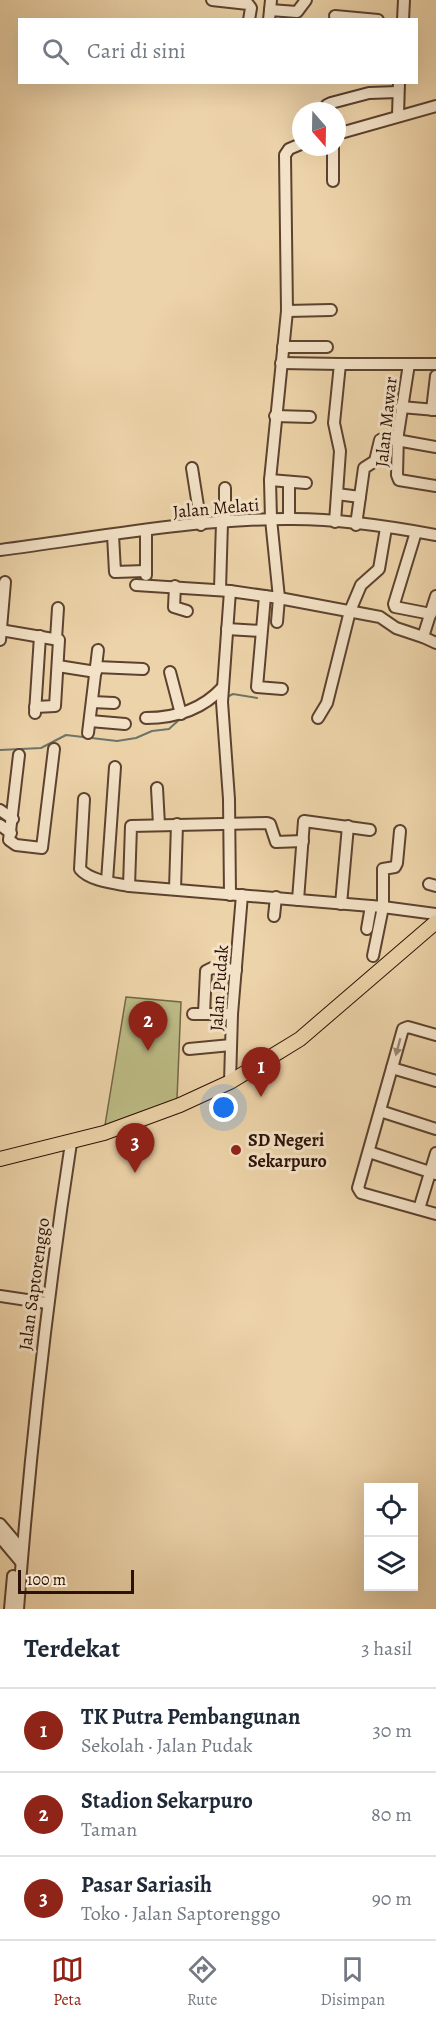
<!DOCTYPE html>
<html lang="id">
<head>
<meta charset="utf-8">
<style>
  body { margin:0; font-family:Alegreya,serif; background:#f2f2f3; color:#1f2937 }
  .controls { position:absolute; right:18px; bottom:18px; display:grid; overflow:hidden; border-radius:0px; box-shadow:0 6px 24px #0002 }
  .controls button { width:54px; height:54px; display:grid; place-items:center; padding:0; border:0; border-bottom:2px solid #e0e1e3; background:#fff; color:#1f2937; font:30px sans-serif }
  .compass { position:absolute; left:292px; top:102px; width:54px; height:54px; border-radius:50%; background:#fff; box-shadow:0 6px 24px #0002; rotate:160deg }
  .scale { position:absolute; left:18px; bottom:15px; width:116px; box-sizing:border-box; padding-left:6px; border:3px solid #2c1106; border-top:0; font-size:16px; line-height:21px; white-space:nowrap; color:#2c1106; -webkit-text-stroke:4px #f3e2c7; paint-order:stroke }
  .you { position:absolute; left:224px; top:1108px; width:21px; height:21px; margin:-15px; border:4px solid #fff; border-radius:50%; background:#1a73e8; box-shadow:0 0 0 9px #1a73e833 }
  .badge { display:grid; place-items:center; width:39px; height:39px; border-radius:50%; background:#8f2418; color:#fff; font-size:20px; font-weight:700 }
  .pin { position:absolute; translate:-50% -50px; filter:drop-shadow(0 2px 3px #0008) }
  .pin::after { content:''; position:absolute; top:32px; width:21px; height:18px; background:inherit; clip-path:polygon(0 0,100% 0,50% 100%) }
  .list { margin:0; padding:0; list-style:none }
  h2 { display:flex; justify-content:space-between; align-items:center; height:78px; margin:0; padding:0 24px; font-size:26px }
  h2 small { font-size:20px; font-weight:400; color:#747a83 }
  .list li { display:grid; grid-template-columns:39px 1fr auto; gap:18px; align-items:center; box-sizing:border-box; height:84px; padding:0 24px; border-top:2px solid #e0e1e3 }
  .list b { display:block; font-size:22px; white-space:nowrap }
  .list p { margin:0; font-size:20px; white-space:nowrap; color:#747a83 }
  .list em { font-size:20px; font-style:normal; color:#747a83 }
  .icon { flex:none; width:33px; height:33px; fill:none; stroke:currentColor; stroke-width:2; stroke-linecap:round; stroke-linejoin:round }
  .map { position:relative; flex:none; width:436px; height:1609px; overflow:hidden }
  .search { position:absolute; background:#fff; box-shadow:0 6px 24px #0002; left:18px; right:18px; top:18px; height:66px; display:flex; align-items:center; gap:15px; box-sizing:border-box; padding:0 21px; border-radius:0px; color:#747a83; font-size:22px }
  .sheet { height:330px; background:#fff }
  nav { display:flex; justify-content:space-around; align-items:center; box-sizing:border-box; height:84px; border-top:2px solid #e0e1e3; background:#fff; font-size:16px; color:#747a83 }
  nav a { display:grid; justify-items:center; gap:3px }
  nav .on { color:#8f2418 }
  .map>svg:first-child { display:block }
</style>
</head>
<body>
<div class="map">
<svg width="436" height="1609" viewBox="0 0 436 1609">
  <rect width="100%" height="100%" fill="#edd3a9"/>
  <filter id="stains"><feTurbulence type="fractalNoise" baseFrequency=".00333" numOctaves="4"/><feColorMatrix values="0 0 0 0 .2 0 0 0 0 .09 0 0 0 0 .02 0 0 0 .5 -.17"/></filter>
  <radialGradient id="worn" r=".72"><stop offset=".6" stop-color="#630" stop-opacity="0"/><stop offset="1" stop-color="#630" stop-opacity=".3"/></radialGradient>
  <path fill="#bcbb85" stroke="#746646" stroke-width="1.5" d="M126 997 181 1002 177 1099 105 1125Z"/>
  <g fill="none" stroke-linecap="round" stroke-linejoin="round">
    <g stroke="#6d7568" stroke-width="2">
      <path d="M225 698 233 694 257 698"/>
      <path d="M0 750 41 748 66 735 117 741 136 738 152 731 169 729 180 719"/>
    </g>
    <g stroke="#5c422f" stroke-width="14">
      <g id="minor">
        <path d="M212 0 248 4 251 8 249 20"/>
        <path d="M270 10 297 12 306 0"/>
        <path d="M335 16 378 20"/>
        <path d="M269 20 271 0"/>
        <path d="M403 20 404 0"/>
        <path d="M328 111 327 105 331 103 369 93 398 92"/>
        <path d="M398 116 399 82"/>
        <path d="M337 134 436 106"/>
        <path d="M333 147V181"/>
        <path d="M287 311 331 310"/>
        <path d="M283 347H327"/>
        <path d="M281 363 340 364"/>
        <path d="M409 364H436"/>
        <path d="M401 407 436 410"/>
        <path d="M432 410 436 376"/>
        <path d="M275 416 310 417"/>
        <path d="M192 468 201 525"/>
        <path d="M270 480 306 483"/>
        <path d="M225 488V522"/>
        <path d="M337 494 360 497"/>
        <path d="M289 519V482"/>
        <path d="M335 522 340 451 334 423 340 364H409L398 434 397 475 399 480 436 486"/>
        <path d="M356 525 364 468 375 461 380 440 385 438 436 447"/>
        <path d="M416 532 394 604 395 607 431 614"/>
        <path d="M113 535 115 572 145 571"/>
        <path d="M0 550C94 538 191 519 286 519 335 518 388 526 436 535"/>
        <path d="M146 575V531"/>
        <path d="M136 585 230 591"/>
        <path d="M175 586 174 607 187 611"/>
        <path d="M220 589 222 522"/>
        <path d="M265 596 257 687 282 689"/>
        <path d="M436 596 423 637 436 643"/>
        <path d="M277 622 279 598 380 617 396 628 423 637"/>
        <path d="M227 629 261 631"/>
        <path d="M0 630 59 640 55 706 35 707"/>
        <path d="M56 639 58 608"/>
        <path d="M0 640 5 582"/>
        <path d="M58 666 96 672"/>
        <path d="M96 667 143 669"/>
        <path d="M170 672 181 714"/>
        <path d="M92 702 114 703"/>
        <path d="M35 713 40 636"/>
        <path d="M146 718C175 718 203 709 223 687"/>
        <path d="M318 718 327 703 350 611 361 585 379 569 386 528"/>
        <path d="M90 721 125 724"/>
        <path d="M88 733 98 650"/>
        <path d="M19 755 9 840 16 845 42 848 54 749"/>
        <path d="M157 788 159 825"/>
        <path d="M84 799 80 869C90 881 114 883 129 886L383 907 436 914"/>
        <path d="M0 810 13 819"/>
        <path d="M0 825 11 833"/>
        <path d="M107 881 115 767"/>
        <path d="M429 884 436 886"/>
        <path d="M129 886 131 826 267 823 270 824 276 842 303 841"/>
        <path d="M175 889 177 824"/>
        <path d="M230 895 229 799 222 702 230 591 279 598 271 519 270 480 287 311 285 155 289 149 301 144"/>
        <path d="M298 900 304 821 370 830"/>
        <path d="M341 904 348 826"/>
        <path d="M274 916 276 897"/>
        <path d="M367 929 371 906"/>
        <path d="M373 956 383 907V869L395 867 397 863 400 831"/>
        <path d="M204 1013 206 971 212 968 236 970"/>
        <path d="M193 1014H232"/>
        <path d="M436 1035 408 1027 403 1029 358 1188 361 1193 436 1214"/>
        <path d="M189 1049 231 1045"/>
        <path d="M392 1068 436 1081"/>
        <path d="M230 1082 232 1014 242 895"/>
        <path d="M380 1111 436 1129"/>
        <path d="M369 1152 436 1174"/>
        <path d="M419 1209 436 1153"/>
        <path d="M0 1296 47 1303"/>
        <path d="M0 1524 22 1550"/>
        <path d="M0 1537 21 1562"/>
        <path d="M10 1609 13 1576"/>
        <path d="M18 1609C30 1453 47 1298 71 1143"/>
      </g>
    </g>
    <g stroke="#2c1106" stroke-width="16">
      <path id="major" d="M0 1159 104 1133 180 1105 230 1082 300 1039 436 922"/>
    </g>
    <use href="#minor" stroke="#f3e2c7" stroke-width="10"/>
    <use href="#major" stroke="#edd3a9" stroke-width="14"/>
  </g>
  <defs><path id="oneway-solid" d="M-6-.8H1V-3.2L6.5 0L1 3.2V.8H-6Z" transform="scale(1.5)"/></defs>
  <use fill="#998470" href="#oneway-solid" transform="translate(398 1047) rotate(105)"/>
  <circle fill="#8f2418" stroke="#f3e2c7" stroke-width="2" cx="236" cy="1150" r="6"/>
  <g text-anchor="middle" stroke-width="6" stroke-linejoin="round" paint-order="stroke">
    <g font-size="18" fill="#2c1106" stroke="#f3e2c7">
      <text transform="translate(386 422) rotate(-84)" y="6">Jalan Mawar</text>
      <text transform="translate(216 508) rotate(-5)" y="6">Jalan Melati</text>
      <text transform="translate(219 988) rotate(-86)" y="6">Jalan Pudak</text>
      <text transform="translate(34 1284) rotate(-82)" y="6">Jalan Saptorenggo</text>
    </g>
    <g font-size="18" font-weight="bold" fill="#2c1106" stroke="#f3e2c7" text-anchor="start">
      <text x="248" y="1146">SD Negeri<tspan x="248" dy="21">Sekarpuro</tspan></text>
    </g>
  </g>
  <rect width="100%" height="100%" filter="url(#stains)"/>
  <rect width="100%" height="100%" fill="url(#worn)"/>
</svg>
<div class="controls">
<button><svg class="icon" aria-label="locate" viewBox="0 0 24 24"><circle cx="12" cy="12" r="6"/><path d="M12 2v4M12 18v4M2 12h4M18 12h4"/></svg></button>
<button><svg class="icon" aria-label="layers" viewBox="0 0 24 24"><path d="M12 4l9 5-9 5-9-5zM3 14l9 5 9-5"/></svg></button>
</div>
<svg class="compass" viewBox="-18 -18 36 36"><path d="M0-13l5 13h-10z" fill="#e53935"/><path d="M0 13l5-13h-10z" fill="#747a83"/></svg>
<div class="scale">100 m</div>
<div class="you"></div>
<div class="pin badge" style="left:261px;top:1097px">1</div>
<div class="pin badge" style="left:148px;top:1051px">2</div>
<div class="pin badge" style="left:135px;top:1173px">3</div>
<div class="search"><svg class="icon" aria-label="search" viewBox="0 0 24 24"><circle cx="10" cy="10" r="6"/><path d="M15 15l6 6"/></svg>Cari di sini</div>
</div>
<section class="sheet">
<h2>Terdekat<small>3 hasil</small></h2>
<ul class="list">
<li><span class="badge">1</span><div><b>TK Putra Pembangunan</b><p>Sekolah · Jalan Pudak</p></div><em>30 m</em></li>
<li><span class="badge">2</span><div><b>Stadion Sekarpuro</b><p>Taman</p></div><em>80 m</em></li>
<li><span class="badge">3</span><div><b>Pasar Sariasih</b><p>Toko · Jalan Saptorenggo</p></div><em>90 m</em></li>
</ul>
</section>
<nav>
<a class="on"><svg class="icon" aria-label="map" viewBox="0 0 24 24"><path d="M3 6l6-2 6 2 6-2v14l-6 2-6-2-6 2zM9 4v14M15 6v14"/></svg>Peta</a>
<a><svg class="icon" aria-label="directions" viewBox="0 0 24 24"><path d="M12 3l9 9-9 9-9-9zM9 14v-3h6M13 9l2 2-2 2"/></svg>Rute</a>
<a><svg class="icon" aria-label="saved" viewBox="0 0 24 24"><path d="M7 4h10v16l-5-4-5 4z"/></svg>Disimpan</a>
</nav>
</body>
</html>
